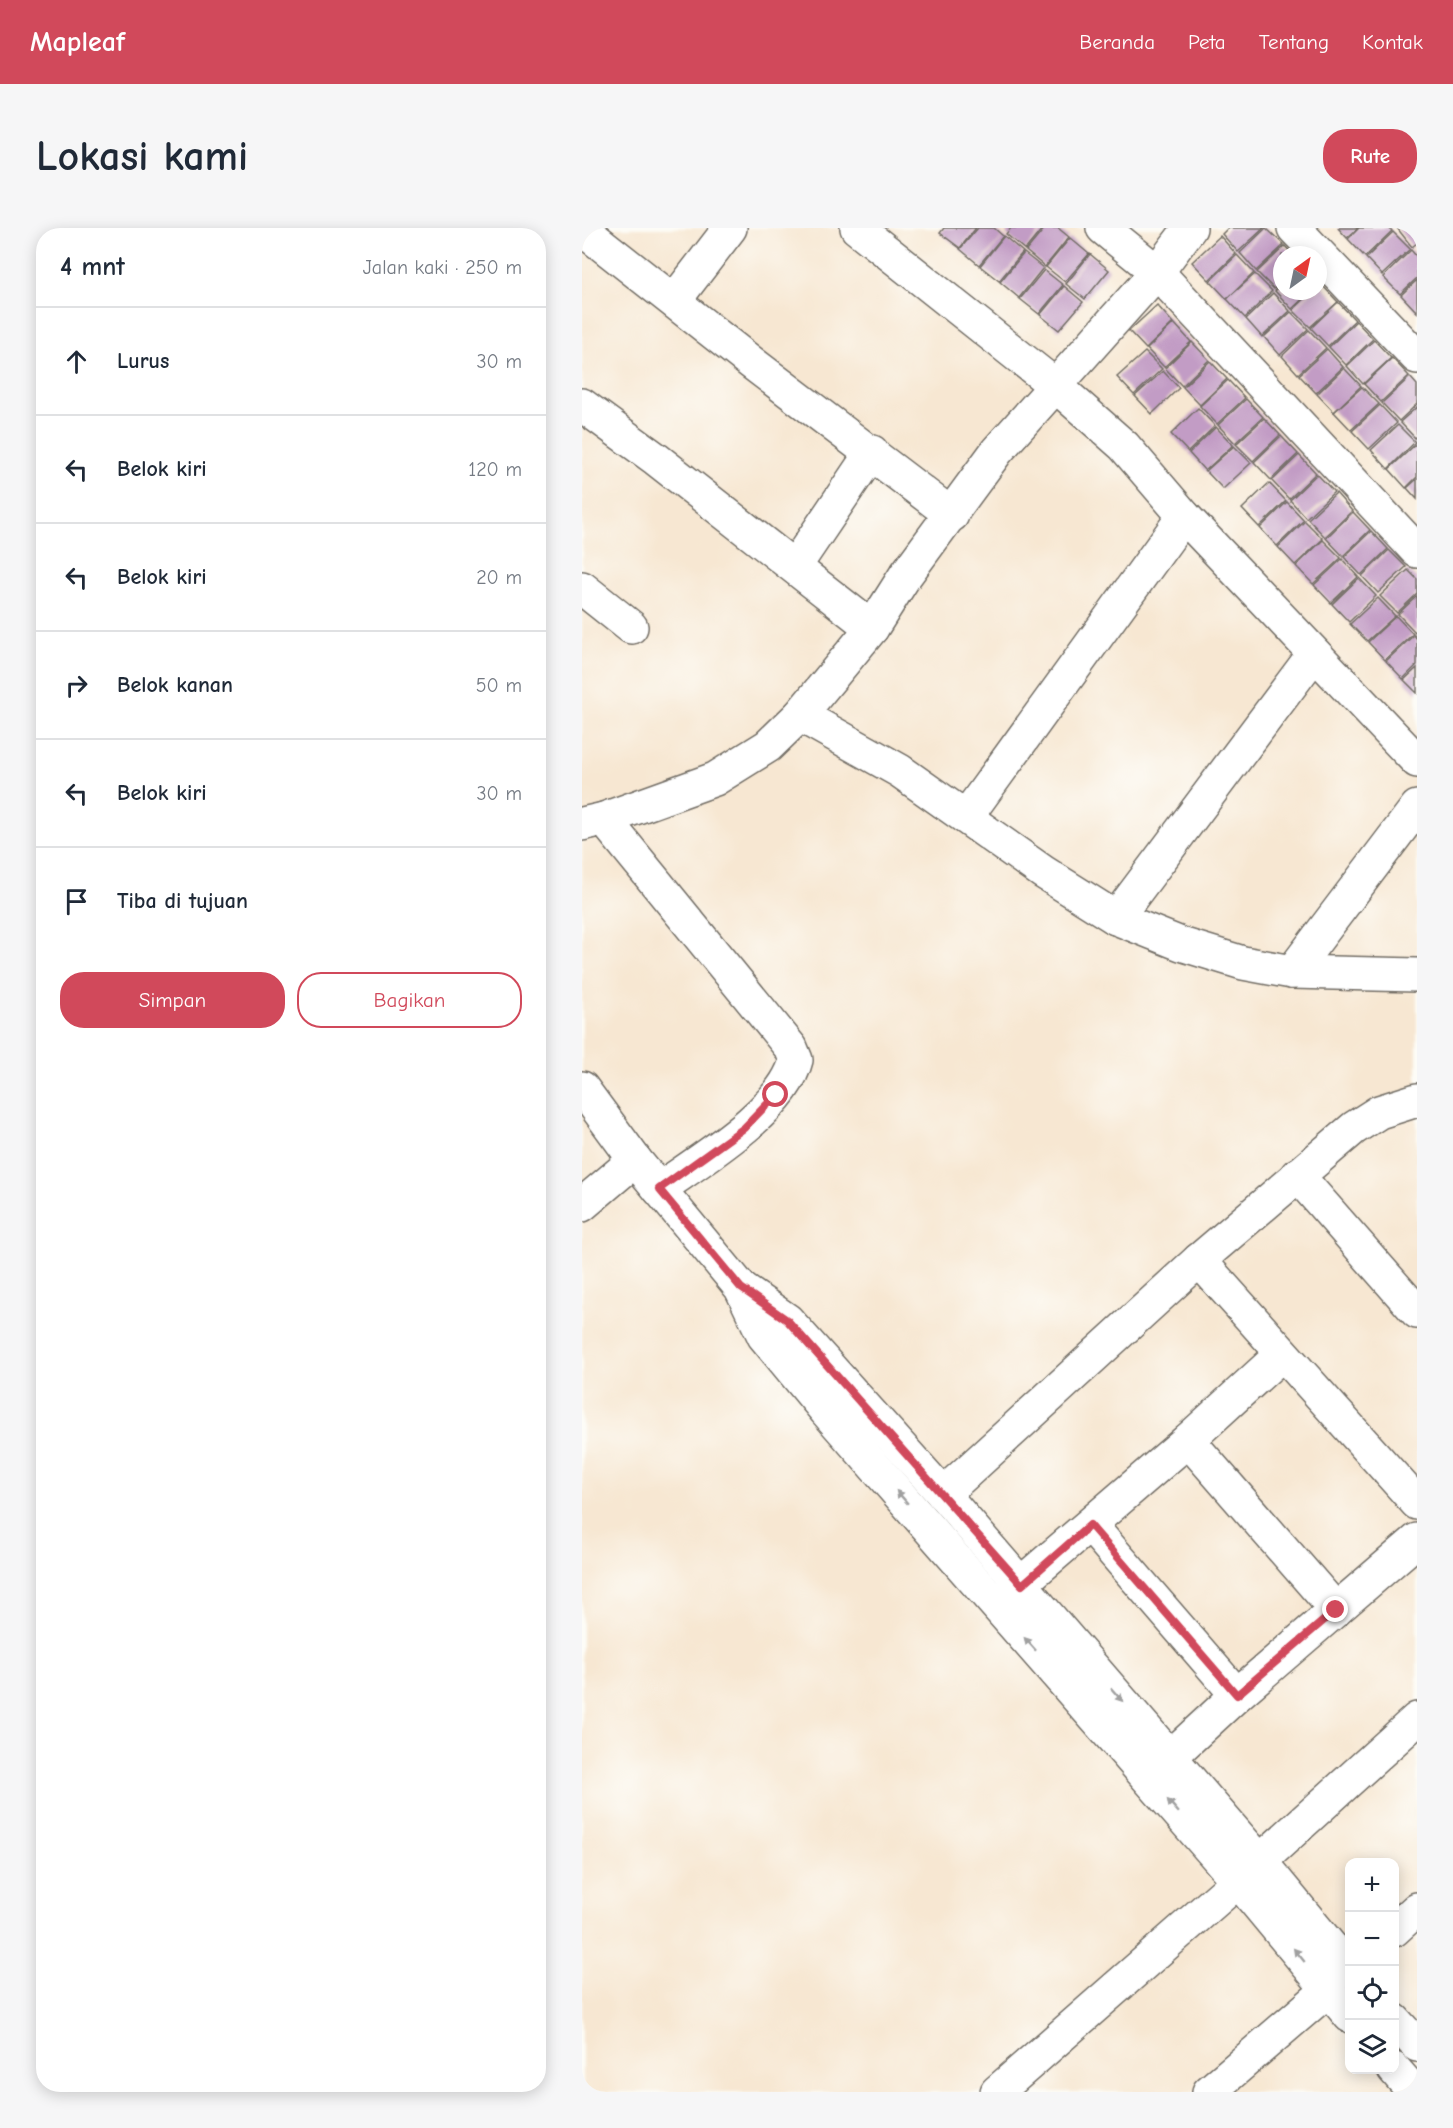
<!DOCTYPE html>
<html lang="id">
<head>
<meta charset="utf-8">
<style>
  body { margin:0; font-family:"Comic Neue",sans-serif; background:#f6f6f7; color:#1f2937 }
  .controls { position:absolute; right:18px; bottom:18px; display:grid; overflow:hidden; border-radius:12px; box-shadow:0 3px 15px #0003 }
  .controls button { width:54px; height:54px; display:grid; place-items:center; padding:0; border:0; border-bottom:2px solid #e0e1e3; background:#fff; color:#1f2937; font:30px sans-serif }
  .compass { position:absolute; left:691px; top:18px; width:54px; height:54px; border-radius:50%; background:#fff; box-shadow:0 3px 15px #0003; rotate:33deg }
  .stop { position:absolute; width:18px; height:18px; margin:-14px; border:4px solid #d1495b; border-radius:50%; background:#fff }
  .stop.end { background:#d1495b; border-color:#fff; box-shadow:0 2px 6px #0008 }
  .list { margin:0; padding:0; list-style:none }
  h2 { display:flex; justify-content:space-between; align-items:center; height:78px; margin:0; padding:0 24px; font-size:26px }
  h2 small { font-size:20px; font-weight:400; color:#747a83 }
  .list li { display:grid; grid-template-columns:39px 1fr auto; gap:18px; align-items:center; box-sizing:border-box; height:108px; padding:0 24px; border-top:2px solid #e0e1e3 }
  .list b { display:block; font-size:22px; white-space:nowrap }
  .list em { font-size:20px; font-style:normal; color:#747a83 }
  .actions { display:flex; gap:12px; padding:18px 24px }
  .actions a { flex:1; padding:14px 0; border:2px solid #d1495b; border-radius:24px; text-align:center; font-size:21px; color:#d1495b }
  .actions .main { background:#d1495b; color:#fff }
  .icon { flex:none; width:33px; height:33px; fill:none; stroke:currentColor; stroke-width:2; stroke-linecap:round; stroke-linejoin:round }
  .map { position:relative; flex:none; width:835px; height:1864px; overflow:hidden; border-radius:24px }
  header { display:flex; align-items:center; gap:36px; box-sizing:border-box; height:84px; padding:0 30px; background:#d1495b; color:#fff }
  header strong { font-size:28px }
  nav { display:flex; gap:33px; margin-inline-start:auto; font-size:21px }
  .intro { display:flex; align-items:center; justify-content:space-between; box-sizing:border-box; height:144px; padding:0 36px }
  h1 { margin:0; font-size:42px }
  .button { padding:15px 27px; border-radius:24px; background:#d1495b; color:#fff; font-size:21px; font-weight:700 }
  main { display:flex; gap:36px; padding:0 36px }
  aside { flex:1; background:#fff; border-radius:24px; box-shadow:0 3px 15px #0003 }
  .map>svg:first-child { display:block }
</style>
</head>
<body>
<header>
<strong>Mapleaf</strong>
<nav><a>Beranda</a><a>Peta</a><a>Tentang</a><a>Kontak</a></nav>
</header>
<div class="intro"><h1>Lokasi kami</h1><a class="button">Rute</a></div>
<main>
<aside>
<h2>4 mnt<small>Jalan kaki · 250 m</small></h2>
<ul class="list">
<li><svg class="icon" aria-label="ahead" viewBox="0 0 24 24"><path d="M12 20V5M6 11l6-6 6 6"/></svg><div><b>Lurus</b></div><em>30 m</em></li>
<li><svg class="icon" aria-label="left" viewBox="0 0 24 24"><path d="M17 20v-9H6M10 6l-5 5 5 5"/></svg><div><b>Belok kiri</b></div><em>120 m</em></li>
<li><svg class="icon" aria-label="left" viewBox="0 0 24 24"><path d="M17 20v-9H6M10 6l-5 5 5 5"/></svg><div><b>Belok kiri</b></div><em>20 m</em></li>
<li><svg class="icon" aria-label="right" viewBox="0 0 24 24"><path d="M7 20v-9h11M14 6l5 5-5 5"/></svg><div><b>Belok kanan</b></div><em>50 m</em></li>
<li><svg class="icon" aria-label="left" viewBox="0 0 24 24"><path d="M17 20v-9H6M10 6l-5 5 5 5"/></svg><div><b>Belok kiri</b></div><em>30 m</em></li>
<li><svg class="icon" aria-label="arrive" viewBox="0 0 24 24"><path d="M6 21V4h12l-3 4 3 4H6"/></svg><div><b>Tiba di tujuan</b></div></li>
</ul>
<div class="actions"><a class="main">Simpan</a><a>Bagikan</a></div>
</aside>
<div class="map">
<svg width="835" height="1864" viewBox="0 0 835 1864">
  <rect width="100%" height="100%" fill="#fdfcf7"/>
  <filter id="ink" filterUnits="userSpaceOnUse"><feTurbulence type="fractalNoise" baseFrequency=".0167" numOctaves="2"/><feDisplacementMap in="SourceGraphic" scale="12" xChannelSelector="R" yChannelSelector="G"/><feConvolveMatrix kernelMatrix="1 2 1 2 8 2 1 2 1" color-interpolation-filters="sRGB"/></filter>
  <filter id="wash" filterUnits="userSpaceOnUse"><feTurbulence type="fractalNoise" baseFrequency=".008" numOctaves="4" result="noise"/><feDisplacementMap in="SourceGraphic" scale="24" xChannelSelector="R" yChannelSelector="G"/><feGaussianBlur stdDeviation="1.35" result="paint"/><feColorMatrix in="noise" values="0 0 0 0 0 0 0 0 0 0 0 0 0 0 0 0 0 1.4 0 .05"/><feComposite in="paint" operator="in"/></filter>
  <g filter="url(#wash)">
    <rect width="100%" height="100%" fill="#f7e7d2"/>
    <g id="blocks">
      <g fill="#c29cc5">
        <path d="M362 0H394L378 20 358 5Z"/>
        <path d="M396 0H412L421 8 397 37 378 21Z"/>
        <path d="M429 0H461L443 22 424 6Z"/>
        <path d="M463 0H476L487 9 463 39 444 23Z"/>
        <path d="M646 0H682L656 24 640 6Z"/>
        <path d="M684 0 702 17 674 43 658 25Z"/>
        <path d="M756 0H776L765 10Z"/>
        <path d="M777 0H807L810 3 783 29 766 11Z"/>
        <path d="M815 0H835V15L830 19Z"/>
        <path d="M811 4 828 21 800 47 784 30Z"/>
        <path d="M422 8 441 24 417 53 398 38Z"/>
        <path d="M638 8 654 26 627 52 610 34Z"/>
        <path d="M488 10 507 26 483 54 464 39Z"/>
        <path d="M703 18 711 27H700V54L692 61 675 44Z"/>
        <path d="M829 22 835 29V50L818 66 801 49Z"/>
        <path d="M442 25 461 40 437 70 418 54Z"/>
        <path d="M508 26 527 42 503 71 484 56Z"/>
        <path d="M655 27 672 45 645 71 628 53Z"/>
        <path d="M462 42 481 57 457 86 438 71Z"/>
        <path d="M673 46 690 63 663 90 645 71Z"/>
        <path d="M835 52V84L819 67Z"/>
        <path d="M700 56V63H729L710 81 693 63Z"/>
        <path d="M739 56 756 74 728 99 711 82 731 63H736Z"/>
        <path d="M482 58 501 74 477 102 458 87Z"/>
        <path d="M691 65 708 83 680 109 664 91Z"/>
        <path d="M756 74 773 92 746 118 729 100Z"/>
        <path d="M575 77 591 95 564 121 547 103Z"/>
        <path d="M709 84 726 101 698 127 682 109Z"/>
        <path d="M774 93 791 111 764 137 747 119Z"/>
        <path d="M592 95 609 114 582 139 565 121Z"/>
        <path d="M727 102 744 120 716 146 700 128Z"/>
        <path d="M792 112 809 130 781 156 765 138Z"/>
        <path d="M610 114 627 132 600 158 583 140Z"/>
        <path d="M745 121 761 139 734 165 717 147Z"/>
        <path d="M563 124 580 141 552 167 535 149Z"/>
        <path d="M810 130 827 148 799 174 782 156Z"/>
        <path d="M628 133 645 151 618 177 601 159Z"/>
        <path d="M762 140 779 158 752 184 735 166Z"/>
        <path d="M581 143 597 160 570 186 553 168Z"/>
        <path d="M828 149 835 157V176L817 193 800 175Z"/>
        <path d="M646 152 663 170 635 196 618 178Z"/>
        <path d="M780 159 797 176 769 202 752 184Z"/>
        <path d="M664 171 681 189 653 215 636 197Z"/>
        <path d="M798 177 815 195 787 221 770 203Z"/>
        <path d="M835 179V212L818 194Z"/>
        <path d="M616 180 633 198 606 224 589 206Z"/>
        <path d="M682 190 698 207 671 233 654 216Z"/>
        <path d="M816 197 833 214 806 241 789 222Z"/>
        <path d="M634 199 651 217 623 243 607 225Z"/>
        <path d="M699 208 716 226 689 252 672 234Z"/>
        <path d="M835 215V249L824 260 807 241Z"/>
        <path d="M652 218 669 235 641 261 624 243Z"/>
        <path d="M717 227 734 245 707 271 690 253Z"/>
        <path d="M735 246 752 264 724 290 708 272Z"/>
        <path d="M835 251V271L825 260Z"/>
        <path d="M687 255 704 273 677 299 660 281Z"/>
        <path d="M754 265 770 283 743 309 726 291Z"/>
        <path d="M705 274 722 292 695 318 678 300Z"/>
        <path d="M771 284 788 302 761 328 744 310Z"/>
        <path d="M723 293 741 311 713 337 696 319Z"/>
        <path d="M789 303 806 321 779 347 762 329Z"/>
        <path d="M741 312 759 330 731 356 714 338Z"/>
        <path d="M807 322 824 339 796 365 780 348Z"/>
        <path d="M760 331 776 349 749 375 732 357Z"/>
        <path d="M826 342 835 351V366L815 385 798 368Z"/>
        <path d="M777 350 794 368 767 394 750 376Z"/>
        <path d="M835 368V402L833 404 816 386Z"/>
        <path d="M796 370 813 388 785 413 768 396Z"/>
        <path d="M814 388 831 406 803 432 786 414Z"/>
        <path d="M832 407 835 411V437L821 451 804 433Z"/>
        <path d="M835 440V465L822 452Z"/>
      </g>
    </g>
  </g>
  <g filter="url(#ink)">
    <use href="#blocks" fill-opacity="0" stroke="#726d65" stroke-width="1.5"/>
    <g fill="none" stroke-linecap="round" stroke-linejoin="round">
      <g stroke="#726d65" stroke-width="36">
        <g id="minor">
          <path d="M275 0 474 158 542 218 602 288 835 533"/>
          <path d="M521 0 575 44 835 323"/>
          <path d="M712 0 835 129"/>
          <path d="M0 1 170 135 370 287"/>
          <path d="M92 73 148 0"/>
          <path d="M0 177 74 231 290 400"/>
          <path d="M213 338 290 224"/>
          <path d="M0 360 49 399"/>
          <path d="M218 487 318 543 461 644 534 690 599 716 661 735 710 744 835 747"/>
          <path d="M384 589 602 288"/>
          <path d="M22 591 209 820 214 832C202 882 118 932 77 961"/>
          <path d="M0 596 22 591 133 551 186 518 218 487 290 400 323 348 415 223 575 44 608 0"/>
          <path d="M534 690 732 426"/>
          <path d="M710 744 835 579"/>
          <path d="M0 860 53 932 159 1060 182 1108 244 1183 656 1653 768 1788"/>
          <path d="M715 947 835 1084"/>
          <path d="M0 977 53 932"/>
          <path d="M617 1032 835 1275"/>
          <path d="M160 1061 205 1092 361 1266 677 1632 768 1742"/>
          <path d="M606 1212 754 1382"/>
          <path d="M361 1266 617 1032 772 900 797 884 835 872"/>
          <path d="M508 1297 655 1467"/>
          <path d="M422 1370 606 1212 700 1126"/>
          <path d="M571 1541 588 1529 655 1467 835 1312"/>
          <path d="M812 1702 835 1681"/>
          <path d="M812 1792 835 1817"/>
          <path d="M812 1841 832 1864"/>
          <path d="M415 1864 656 1653 835 1491"/>
          <path d="M627 1864 746 1762"/>
        </g>
      </g>
      <use href="#minor" stroke="#fff" stroke-width="33"/>
    </g>
    <defs><path id="oneway-solid" d="M-6-.8H1V-3.2L6.5 0L1 3.2V.8H-6Z" transform="scale(1.5)"/></defs>
    <g fill="#a0a0a0">
      <use href="#oneway-solid" transform="translate(320 1269) rotate(-131)"/>
      <use href="#oneway-solid" transform="translate(448 1416) rotate(-132)"/>
      <use href="#oneway-solid" transform="translate(535 1467) rotate(49)"/>
      <use href="#oneway-solid" transform="translate(591 1578) rotate(-131)"/>
      <use href="#oneway-solid" transform="translate(717 1727) rotate(-129)"/>
    </g>
  </g>
  <g fill="none" stroke-linecap="round" stroke-linejoin="round" filter="url(#ink)">
    <path stroke="#d1495b" stroke-width="8" d="M194 867 162 900 77 961 159 1060 205 1092 440 1357 508 1297 655 1467 754 1382"/>
  </g>
</svg>
<div class="controls">
<button>+</button>
<button>−</button>
<button><svg class="icon" aria-label="locate" viewBox="0 0 24 24"><circle cx="12" cy="12" r="6"/><path d="M12 2v4M12 18v4M2 12h4M18 12h4"/></svg></button>
<button><svg class="icon" aria-label="layers" viewBox="0 0 24 24"><path d="M12 4l9 5-9 5-9-5zM3 14l9 5 9-5"/></svg></button>
</div>
<svg class="compass" viewBox="-18 -18 36 36"><path d="M0-13l5 13h-10z" fill="#e53935"/><path d="M0 13l5-13h-10z" fill="#747a83"/></svg>
<div class="stop" style="left:194px;top:867px"></div>
<div class="stop end" style="left:754px;top:1382px"></div>
</div>
</main>
</body>
</html>
